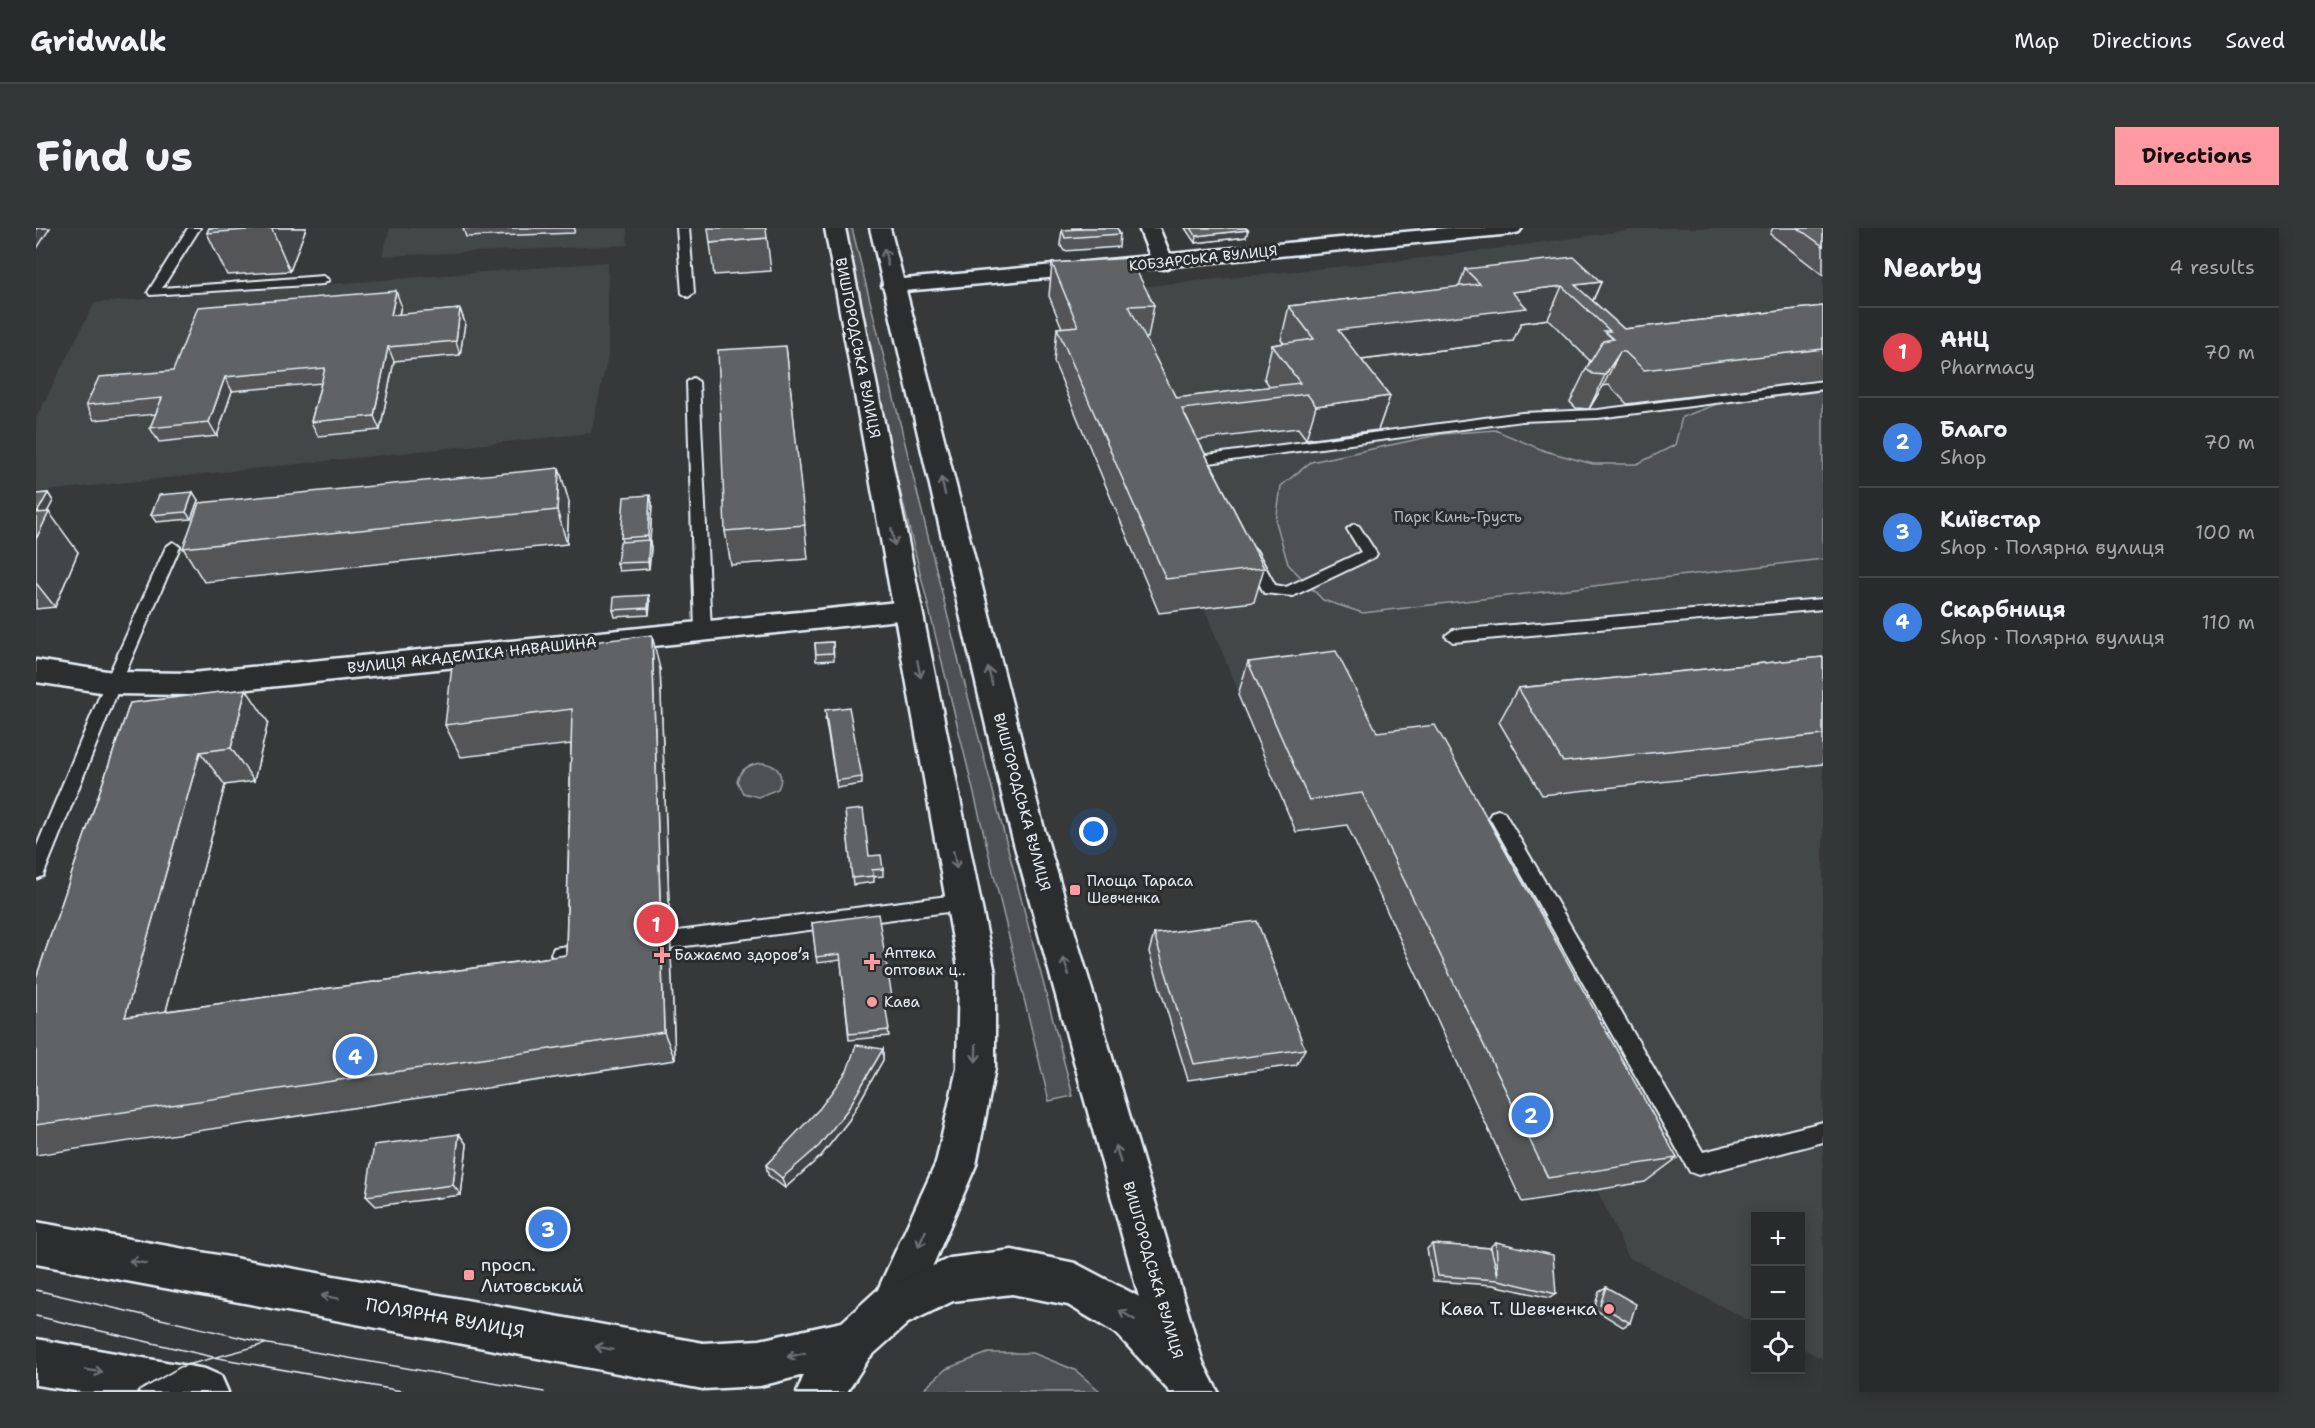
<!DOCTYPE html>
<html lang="en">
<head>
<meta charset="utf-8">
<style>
  body { margin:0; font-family:"Shantell Sans",sans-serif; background:#343738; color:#f1f3f6 }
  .controls { position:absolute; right:18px; bottom:18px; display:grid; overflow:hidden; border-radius:0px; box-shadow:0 3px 15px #0003 }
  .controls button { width:54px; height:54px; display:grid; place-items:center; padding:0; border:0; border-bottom:2px solid #444748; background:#282b2c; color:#f1f3f6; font:30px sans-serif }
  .you { position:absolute; left:1058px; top:604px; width:21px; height:21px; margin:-15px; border:4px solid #fff; border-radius:50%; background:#1a73e8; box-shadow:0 0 0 9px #1a73e833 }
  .badge { display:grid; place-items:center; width:39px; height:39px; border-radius:50%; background:#ff9aa2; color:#fff; font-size:20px; font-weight:700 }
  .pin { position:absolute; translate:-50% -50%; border:3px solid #fff; box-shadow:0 2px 6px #0006 }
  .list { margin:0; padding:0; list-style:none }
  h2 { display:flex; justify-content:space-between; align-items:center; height:78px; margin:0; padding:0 24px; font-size:26px }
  h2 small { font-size:20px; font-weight:400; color:#a5a7a9 }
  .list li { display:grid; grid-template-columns:39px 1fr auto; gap:18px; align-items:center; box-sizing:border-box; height:90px; padding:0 24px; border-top:2px solid #444748 }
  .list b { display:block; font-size:22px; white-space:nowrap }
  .list p { margin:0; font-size:20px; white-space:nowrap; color:#a5a7a9 }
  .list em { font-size:20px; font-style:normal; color:#a5a7a9 }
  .icon { flex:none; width:33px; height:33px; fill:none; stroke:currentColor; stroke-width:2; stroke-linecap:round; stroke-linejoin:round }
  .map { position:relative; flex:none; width:1787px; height:1164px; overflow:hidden; border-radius:0px }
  header { display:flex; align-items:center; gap:36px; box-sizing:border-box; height:84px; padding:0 30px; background:#282b2c; border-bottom:2px solid #444748 }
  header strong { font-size:28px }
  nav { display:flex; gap:33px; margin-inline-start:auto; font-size:21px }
  .intro { display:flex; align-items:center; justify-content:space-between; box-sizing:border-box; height:144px; padding:0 36px }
  h1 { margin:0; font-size:42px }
  .button { padding:15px 27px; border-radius:0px; background:#ff9aa2; color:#111; font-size:21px; font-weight:700 }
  main { display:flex; gap:36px; padding:0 36px }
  aside { flex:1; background:#282b2c; border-radius:0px; box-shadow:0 3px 15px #0003 }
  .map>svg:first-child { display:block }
</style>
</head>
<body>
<header>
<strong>Gridwalk</strong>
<nav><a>Map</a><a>Directions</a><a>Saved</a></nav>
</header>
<div class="intro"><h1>Find us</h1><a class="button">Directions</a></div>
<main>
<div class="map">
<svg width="1787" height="1164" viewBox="0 0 1787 1164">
  <rect width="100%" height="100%" fill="#35393a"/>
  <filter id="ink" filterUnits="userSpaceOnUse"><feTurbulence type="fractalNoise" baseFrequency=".0167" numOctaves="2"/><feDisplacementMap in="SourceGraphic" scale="12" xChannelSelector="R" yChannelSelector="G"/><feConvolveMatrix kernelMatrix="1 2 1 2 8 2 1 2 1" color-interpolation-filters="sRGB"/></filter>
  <g filter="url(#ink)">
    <g fill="#424647">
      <path d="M354 0H591L592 17 346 28Z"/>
      <path d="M1609 0H1787V1131L1765 1120 1764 988H1720L1719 1096 1592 1029 1561 962 1486 974 1311 597 1260 604 1168 380 1123 385 1018 134 1039 131 1013 68 1406 28Z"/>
      <path d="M572 34V127L555 205 0 264V190L58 75Z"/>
    </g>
    <g fill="#4d5152" stroke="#9aa1a5" stroke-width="1.5">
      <path d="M800 0H816L923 434 1037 868 1013 873Z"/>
      <path d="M1787 163V331L1327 385 1287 372 1252 336 1240 294 1245 258 1275 234 1406 206 1459 202 1509 223 1557 236H1601L1639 217 1646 189 1681 176Z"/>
      <path d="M727 535C742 537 749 547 742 561L722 569 707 565 701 553C705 540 714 536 727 535Z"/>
      <path d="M952 1125H997L1039 1142 1065 1164H885L910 1141Z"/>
    </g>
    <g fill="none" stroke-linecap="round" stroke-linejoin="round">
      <g stroke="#e8f1f8" stroke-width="4">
        <g id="lane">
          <path d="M152 0H164L126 60 287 48 293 52 287 56 114 67 112 64Z"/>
          <path d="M641 0H653L658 65 652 69 646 65Z"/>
          <path d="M657 150 663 154 675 402 667 408 659 402 651 154Z"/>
          <path d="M1787 153V161L1562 190 1486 193 1173 235 1179 246 1172 250 1167 249 1157 232 1164 228 1486 185 1562 182Z"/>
          <path d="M1318 296 1323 298 1339 323 1341 326 1339 329 1257 368 1228 365 1208 325 1215 320 1220 322 1239 357 1250 359 1325 324 1311 301Z"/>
          <path d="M137 314 144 319 85 455 9 643 7 648 0 651V620L69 455 130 319Z"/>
          <path d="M1787 371V381L1417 414 1409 408 1417 402Z"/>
          <path d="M1462 582 1468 584 1667 924 1787 894V914L1662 947 1654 944 1456 594 1453 589 1456 584Z"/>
          <path d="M927 666 934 668 937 674 934 680 927 682 634 720 627 718 624 712 627 706 634 704Z"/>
          <path d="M544 716 551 718 554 724 551 730 525 735 518 732 515 726 518 720Z"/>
        </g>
      </g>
      <g stroke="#e8f1f8" stroke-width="5">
        <g id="street">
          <path d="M1103 0H1123L1134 26 1411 0H1486L1483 4 1476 6 1136 38 1128 41 1121 40 857 64 849 63 846 58 849 53 857 52 1114 28Z"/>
          <path d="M872 373 882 376 886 383 882 390 156 467 77 466 0 454V432L77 444 156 445Z"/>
        </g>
      </g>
      <g stroke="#e8f1f8" stroke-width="5">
        <g id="secondary">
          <path d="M789 0H809L959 745V840L940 937 872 1095 856 1101 840 1095 834 1079 900 935 921 840 923 745Z"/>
          <path d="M834 0H854L1008 601 1168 1138 1161 1154 1145 1161 1129 1154 1122 1138 974 601Z"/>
        </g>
      </g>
      <g stroke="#e8f1f8" stroke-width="5">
        <g id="primary">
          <path d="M0 994 667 1115 724 1112 806 1094 840 1063 899 1037 914 1030 976 1022 1039 1035 1113 1074 1163 1127 1182 1164H1134L1081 1106 1032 1077 976 1066 917 1073 872 1095 833 1130 811 1164H761L768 1147 724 1158 667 1161 0 1036Z"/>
          <path d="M0 1111 169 1141 185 1148 192 1164H46L0 1157Z"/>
        </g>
      </g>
      <use href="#lane" fill="#2a2d2e" fill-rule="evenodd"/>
      <use href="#street" fill="#2a2d2e" fill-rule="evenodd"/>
      <use href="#secondary" fill="#2a2d2e" fill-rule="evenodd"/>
      <use href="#primary" fill="#2a2d2e" fill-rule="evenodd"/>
      <g stroke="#e8f1f8" stroke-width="1.5">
        <path d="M0 1062 232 1116 508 1164"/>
        <path d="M0 1088 177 1129 371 1164"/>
        <path d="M101 1164 144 1139 229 1116"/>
      </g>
    </g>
    <g fill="#525557" stroke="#e8f1f8" stroke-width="1.5">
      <path d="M173 0H270L254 43 191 47 171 5Z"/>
      <path d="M427 0H539L538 5 430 9Z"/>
      <path d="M1036 0H1081L1084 6 1083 19 1028 23 1024 16 1026 2H1037Z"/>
      <path d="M1149 0H1210L1212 2 1210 9 1159 15Z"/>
      <path d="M1737 0H1787V47L1734 6Z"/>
      <path d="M731 10 735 43 678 47 674 15Z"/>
      <path d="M1016 35 1118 77 1112 110H1109L1140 170 1234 159 1228 150 1236 117 1248 115 1245 112 1253 78 1423 59 1429 41 1565 54 1557 73 1588 101 1787 78V152L1591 176 1573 157 1567 158 1553 181 1540 180 1534 174 1554 133 1512 91 1485 95 1477 113 1325 132 1354 168 1342 202 1270 211 1262 200 1162 212 1228 340 1218 374 1123 385 1018 134 1021 100H1026L1013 68Z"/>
      <path d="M365 77 363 87 424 81 429 95 424 127 358 133 344 202 282 208 275 194 285 155 196 163 181 208 123 214 114 200 120 186 58 192 50 177 137 143Z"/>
      <path d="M750 118 772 331 695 337 689 303Z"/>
      <path d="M523 240 533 274 531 316 168 354 147 320Z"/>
      <path d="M12 265 17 273 11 284 42 324 19 379 0 381V266Z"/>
      <path d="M162 272 155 291 120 294 115 287Z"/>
      <path d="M616 275 614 314 615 320 613 341 583 343 581 335 586 314 585 310Z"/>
      <path d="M613 367 614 375 613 387 579 389 577 382Z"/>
      <path d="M797 414 798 432 780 433 779 415Z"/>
      <path d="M1787 429V536L1506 567 1463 494 1482 460Z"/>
      <path d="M1212 434 1341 504 1641 930 1609 954 1486 974 1311 597 1260 604 1202 467Z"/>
      <path d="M624 441 639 832 0 927V750L94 475 232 494 218 553 189 557 130 783 530 727 535 516 425 529 409 497Z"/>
      <path d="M789 489 826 549V556L801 560Z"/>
      <path d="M809 583 833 628 847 641V648L838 649V654L817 657Z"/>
      <path d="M776 695 856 769V775L849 781 853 808 813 812 805 732 781 735Z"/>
      <path d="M1118 706 1269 821 1260 837 1152 852 1113 724Z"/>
      <path d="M847 821V832L813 892 785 928 749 960 732 947 730 937Z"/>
      <path d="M423 906 431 917 425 967 340 978 330 968Z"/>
      <path d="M1460 1014 1520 1066 1514 1070 1457 1057 1397 1053 1391 1021 1396 1016 1455 1020V1018Z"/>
      <path d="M1570 1059 1594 1095 1587 1099 1558 1081 1563 1063Z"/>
    </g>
    <g fill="#424547" stroke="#e8f1f8" stroke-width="1.5">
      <path d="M0 0H14L0 22Z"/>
      <path d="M236 0H270L254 43 236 1Z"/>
      <path d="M1212 2 1210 9 1159 15 1160 8Z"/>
      <path d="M1565 54 1552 83 1539 57Z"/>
      <path d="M1526 58 1512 91 1485 95 1477 113 1292 136 1302 102 1476 64Z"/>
      <path d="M360 63 365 77 360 101 355 87Z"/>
      <path d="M424 81 429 95 424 127 420 113Z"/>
      <path d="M352 119 358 133 344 202 338 188Z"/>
      <path d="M1584 124 1567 158 1553 181 1569 147Z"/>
      <path d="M189 149 196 163 181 208 173 194Z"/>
      <path d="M1354 168 1342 202 1270 211 1280 178Z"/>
      <path d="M523 240 533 274 531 316 521 282Z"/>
      <path d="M157 264 162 272 155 291 150 284Z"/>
      <path d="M12 265 17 273 8 290 2 283Z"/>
      <path d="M614 267 616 275 614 314 615 320 613 341 612 334 613 313 612 308Z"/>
      <path d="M13 284 42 324 19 379 0 355V311Z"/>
      <path d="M613 367 614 375 613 387 612 380Z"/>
      <path d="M616 407 624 441 639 832 628 804Z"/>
      <path d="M210 461 232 494 218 553 195 520Z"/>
      <path d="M164 524 189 557 121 817 89 789Z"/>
      <path d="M856 769V775L849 782V776Z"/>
      <path d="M847 821V832L813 892 785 928 749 960 746 950Z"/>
      <path d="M423 906 431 917 425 967 417 957Z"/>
    </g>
    <g fill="#5f6365" stroke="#e8f1f8" stroke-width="1.5">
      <path d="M173 0H236L171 5Z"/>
      <path d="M672 0H730L731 10 674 15Z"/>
      <path d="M1044 0H1081L1084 6 1029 10 1026 2 1045 1Z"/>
      <path d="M1155 0H1210L1212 2 1160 8Z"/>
      <path d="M1762 0H1787V18Z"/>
      <path d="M1538 29 1565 54 1539 57 1588 101 1787 78V121L1608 142 1589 124H1584L1569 147 1557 146 1550 141 1567 113 1577 111 1568 103H1574L1526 58 1476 64 1491 80 1302 102 1354 168 1280 178 1271 166 1146 181 1228 340 1130 351 1021 100 1042 98 1016 35 1094 30 1118 77 1093 78 1140 170 1264 155 1236 117 1278 111 1253 78 1444 56 1429 41Z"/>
      <path d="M360 63 355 87 424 81 420 113 352 119 338 188 275 194 289 140 189 149 173 194 114 200 126 170 50 177 63 149 137 143 162 79Z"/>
      <path d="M750 118 769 297 689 303 682 122Z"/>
      <path d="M523 240 521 282 147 320 163 275Z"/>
      <path d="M157 264 150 284 115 287 123 267Z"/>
      <path d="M12 265 2 283H0V266Z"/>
      <path d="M614 267 612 308 585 310 588 269Z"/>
      <path d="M13 284 0 311V285Z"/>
      <path d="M613 312 612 334 581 335 584 314Z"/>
      <path d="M613 367 612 380 577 382 578 369Z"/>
      <path d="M616 407 628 804 0 897V750L94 475 210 461 195 520 164 524 89 789 530 727 536 481 409 497 417 430Z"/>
      <path d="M797 414V425L780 426 779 415Z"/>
      <path d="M1300 423 1341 504 1399 497 1641 930 1512 950 1326 565 1273 572 1212 434Z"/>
      <path d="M1787 429V507L1527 534 1482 460Z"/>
      <path d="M813 479 826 549 800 553 789 482Z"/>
      <path d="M827 581 833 628 845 627 847 641 836 642 838 648 816 650 809 583Z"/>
      <path d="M842 686 856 769 849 776 853 802 813 806 804 726 780 729 776 695Z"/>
      <path d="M1221 693 1269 821 1158 836 1118 706Z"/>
      <path d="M820 817 847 821 812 881 783 918 746 950 730 937 784 880 811 843Z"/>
      <path d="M423 906 417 957 330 968 338 917Z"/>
      <path d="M1460 1014 1517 1027 1520 1066 1463 1052 1402 1048 1396 1016 1455 1020 1462 1048Z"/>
      <path d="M1570 1059 1600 1076 1594 1095 1564 1077Z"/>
    </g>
    <defs><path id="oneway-shaft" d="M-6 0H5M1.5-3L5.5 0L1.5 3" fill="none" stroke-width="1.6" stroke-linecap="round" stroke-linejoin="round" transform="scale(1.5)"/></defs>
    <g stroke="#6c7275">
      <use href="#oneway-shaft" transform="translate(850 29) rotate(-102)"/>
      <use href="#oneway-shaft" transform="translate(907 258) rotate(-104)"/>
      <use href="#oneway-shaft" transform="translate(857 309) rotate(79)"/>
      <use href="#oneway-shaft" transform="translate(883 441) rotate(79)"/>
      <use href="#oneway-shaft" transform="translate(954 448) rotate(-104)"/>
      <use href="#oneway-shaft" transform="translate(919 632) rotate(79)"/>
      <use href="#oneway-shaft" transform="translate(1030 738) rotate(-106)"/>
      <use href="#oneway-shaft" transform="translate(940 825) rotate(91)"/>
      <use href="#oneway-shaft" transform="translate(1082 926) rotate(-106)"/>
      <use href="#oneway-shaft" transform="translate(886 1011) rotate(114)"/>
      <use href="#oneway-shaft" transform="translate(102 1034) rotate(-170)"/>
      <use href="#oneway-shaft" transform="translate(294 1069) rotate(-170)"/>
      <use href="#oneway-shaft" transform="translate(1091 1087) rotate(-148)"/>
      <use href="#oneway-shaft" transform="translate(568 1120) rotate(-170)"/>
      <use href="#oneway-shaft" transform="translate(760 1127) rotate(167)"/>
      <use href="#oneway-shaft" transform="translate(58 1143) rotate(9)"/>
    </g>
  </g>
  <g fill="#ff9aa2" stroke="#2a2d2e" stroke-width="2">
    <rect x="1033" y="656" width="12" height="12" rx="3"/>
    <path d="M623 718h6v6h6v6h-6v6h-6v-6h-6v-6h6z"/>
    <path d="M833 725h6v6h6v6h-6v6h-6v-6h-6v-6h6z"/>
    <circle cx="836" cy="774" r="6"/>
    <rect x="427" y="1041" width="12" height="12" rx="3"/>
    <circle cx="1573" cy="1081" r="6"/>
  </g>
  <g text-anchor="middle" stroke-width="6" stroke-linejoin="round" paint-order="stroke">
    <g font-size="14" fill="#e8f1f8" stroke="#2a2d2e">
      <text transform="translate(1167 30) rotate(-6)" y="5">КОБЗАРСЬКА ВУЛИЦЯ</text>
    </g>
    <g font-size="15" fill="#e8f1f8" stroke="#2a2d2e">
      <text transform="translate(822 120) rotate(79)" y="5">ВИШГОРОДСЬКА ВУЛИЦЯ</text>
      <text transform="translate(436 427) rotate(-6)" y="5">ВУЛИЦЯ АКАДЕМІКА НАВАШИНА</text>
      <text transform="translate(986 574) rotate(75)" y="5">ВИШГОРОДСЬКА ВУЛИЦЯ</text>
      <text transform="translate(1117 1042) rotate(74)" y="5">ВИШГОРОДСЬКА ВУЛИЦЯ</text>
    </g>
    <g font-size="15" fill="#b2b9be" stroke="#2a2d2e">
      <text x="1422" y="294">Парк Кинь-Грусть</text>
    </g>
    <g font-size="15" fill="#e8f1f8" stroke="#2a2d2e" text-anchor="start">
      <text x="1051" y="658">Площа Тараса<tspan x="1051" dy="17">Шевченка</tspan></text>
      <text x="848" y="730">Аптека<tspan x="848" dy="17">оптових ц‥</tspan></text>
      <text x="638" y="732">Бажаємо здоровʼя</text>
      <text x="848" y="779">Кава</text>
    </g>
    <g font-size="18" fill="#e8f1f8" stroke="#2a2d2e" text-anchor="start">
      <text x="445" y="1043">просп.<tspan x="445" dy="21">Литовський</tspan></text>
      <text x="1561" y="1087" text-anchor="end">Кава Т. Шевченка</text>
    </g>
    <g font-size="18" fill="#e8f1f8" stroke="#2a2d2e">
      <text transform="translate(409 1090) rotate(10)" y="6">ПОЛЯРНА ВУЛИЦЯ</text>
    </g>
  </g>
</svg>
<div class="controls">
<button>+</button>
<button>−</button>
<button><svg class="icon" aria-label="locate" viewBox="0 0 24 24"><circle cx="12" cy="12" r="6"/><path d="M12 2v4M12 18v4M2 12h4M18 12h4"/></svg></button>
</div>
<div class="you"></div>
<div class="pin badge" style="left:620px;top:696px;background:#e0444e">1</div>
<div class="pin badge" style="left:1495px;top:887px;background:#3f7fe0">2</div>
<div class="pin badge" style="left:512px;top:1001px;background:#3f7fe0">3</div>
<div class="pin badge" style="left:319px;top:828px;background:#3f7fe0">4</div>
</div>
<aside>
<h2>Nearby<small>4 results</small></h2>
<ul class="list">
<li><span class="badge" style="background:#e0444e">1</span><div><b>АНЦ</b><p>Pharmacy</p></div><em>70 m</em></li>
<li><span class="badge" style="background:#3f7fe0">2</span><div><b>Благо</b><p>Shop</p></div><em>70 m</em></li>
<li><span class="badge" style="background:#3f7fe0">3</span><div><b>Київстар</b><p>Shop · Полярна вулиця</p></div><em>100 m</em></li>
<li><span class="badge" style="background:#3f7fe0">4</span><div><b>Скарбниця</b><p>Shop · Полярна вулиця</p></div><em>110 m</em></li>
</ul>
</aside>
</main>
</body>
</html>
